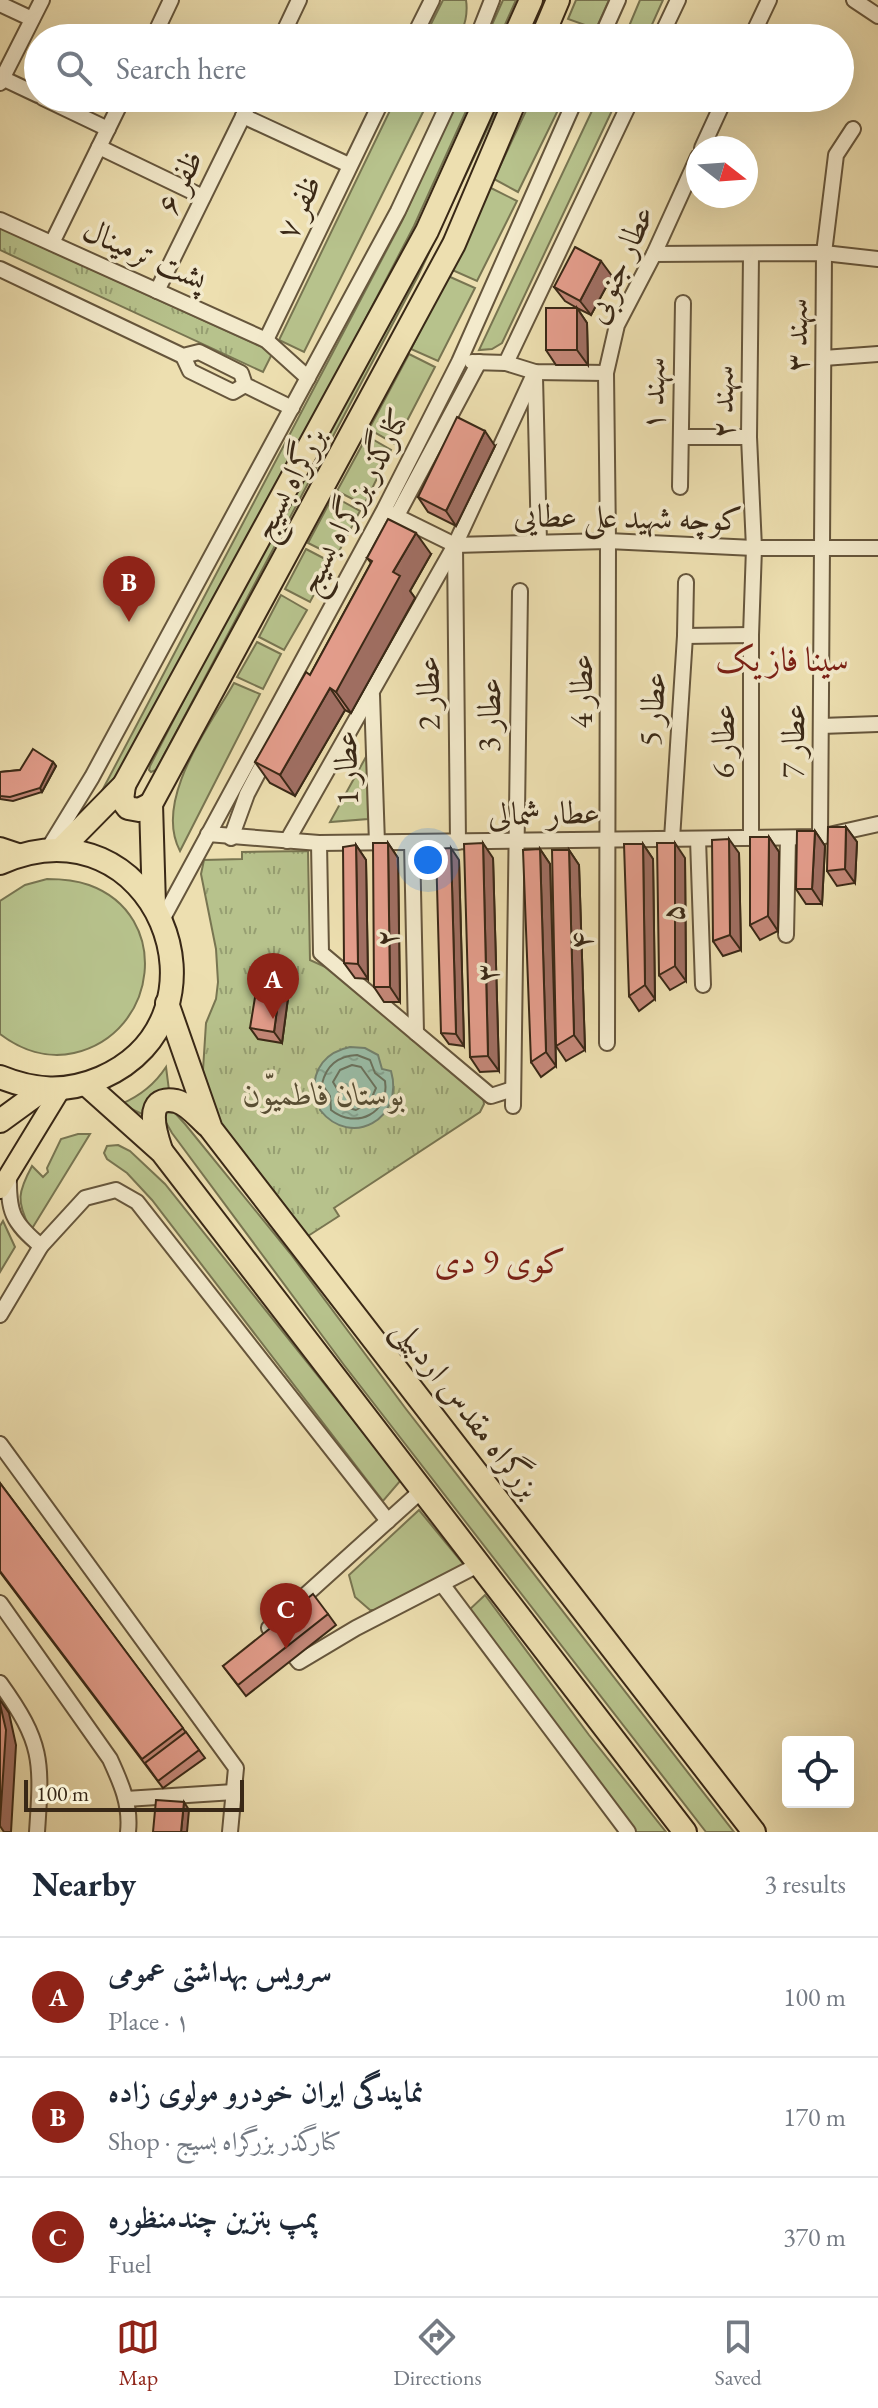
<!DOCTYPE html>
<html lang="en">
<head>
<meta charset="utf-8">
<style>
  body { margin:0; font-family:"EB Garamond",Amiri,serif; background:#f2f2f3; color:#1f2937 }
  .controls { position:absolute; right:24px; bottom:24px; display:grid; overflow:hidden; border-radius:8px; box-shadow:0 8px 32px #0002 }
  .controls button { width:72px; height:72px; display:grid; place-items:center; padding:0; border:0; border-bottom:2px solid #e0e1e3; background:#fff; color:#1f2937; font:40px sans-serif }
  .compass { position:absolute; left:686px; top:136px; width:72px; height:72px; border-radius:50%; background:#fff; box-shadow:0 8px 32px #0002; rotate:107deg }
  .scale { position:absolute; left:24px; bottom:20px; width:220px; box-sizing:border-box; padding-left:8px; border:4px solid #392816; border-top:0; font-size:22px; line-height:28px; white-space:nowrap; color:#392816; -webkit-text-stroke:6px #f3eacc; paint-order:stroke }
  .you { position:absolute; left:428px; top:860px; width:28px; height:28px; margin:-20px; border:6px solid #fff; border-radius:50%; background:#1a73e8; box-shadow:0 0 0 12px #1a73e833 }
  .badge { display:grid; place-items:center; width:52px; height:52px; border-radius:50%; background:#8f2418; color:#fff; font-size:26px; font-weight:700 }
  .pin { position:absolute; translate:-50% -66px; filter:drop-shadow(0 2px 4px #0008) }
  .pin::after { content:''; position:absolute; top:42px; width:28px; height:24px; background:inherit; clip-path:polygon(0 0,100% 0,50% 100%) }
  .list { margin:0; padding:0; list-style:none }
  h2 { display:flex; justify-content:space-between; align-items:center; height:104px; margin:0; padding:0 32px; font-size:34px }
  h2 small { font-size:26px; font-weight:400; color:#747a83 }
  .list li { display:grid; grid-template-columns:52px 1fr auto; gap:24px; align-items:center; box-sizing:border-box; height:120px; padding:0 32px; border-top:2px solid #e0e1e3 }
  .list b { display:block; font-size:30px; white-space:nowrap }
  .list p { margin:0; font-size:26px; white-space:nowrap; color:#747a83 }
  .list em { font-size:26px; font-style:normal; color:#747a83 }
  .icon { flex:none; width:44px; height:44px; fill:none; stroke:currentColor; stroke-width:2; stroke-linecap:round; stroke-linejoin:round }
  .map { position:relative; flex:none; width:878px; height:1832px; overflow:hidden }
  .search { position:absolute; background:#fff; box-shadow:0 8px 32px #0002; left:24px; right:24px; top:24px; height:88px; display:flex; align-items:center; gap:20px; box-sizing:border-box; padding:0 28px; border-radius:44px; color:#747a83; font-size:30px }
  .sheet { height:464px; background:#fff }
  nav { display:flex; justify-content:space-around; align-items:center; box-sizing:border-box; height:112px; border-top:2px solid #e0e1e3; background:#fff; font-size:22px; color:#747a83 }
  nav a { display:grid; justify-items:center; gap:4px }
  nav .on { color:#8f2418 }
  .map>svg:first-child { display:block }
</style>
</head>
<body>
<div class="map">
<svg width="878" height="1832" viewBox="0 0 878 1832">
  <defs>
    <pattern id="park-tufts" width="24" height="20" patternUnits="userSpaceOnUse" patternTransform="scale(2)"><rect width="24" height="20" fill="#b7c28c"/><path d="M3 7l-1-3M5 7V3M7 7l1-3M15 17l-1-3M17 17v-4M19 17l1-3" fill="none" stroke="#969e71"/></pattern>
    <pattern id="water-ripples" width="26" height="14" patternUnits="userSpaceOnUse" patternTransform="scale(2)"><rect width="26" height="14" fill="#9abda7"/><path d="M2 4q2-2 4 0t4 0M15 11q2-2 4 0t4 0" fill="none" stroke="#85a28f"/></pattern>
  </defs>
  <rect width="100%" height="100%" fill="#eddfb0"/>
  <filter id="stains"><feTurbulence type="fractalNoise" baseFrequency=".0025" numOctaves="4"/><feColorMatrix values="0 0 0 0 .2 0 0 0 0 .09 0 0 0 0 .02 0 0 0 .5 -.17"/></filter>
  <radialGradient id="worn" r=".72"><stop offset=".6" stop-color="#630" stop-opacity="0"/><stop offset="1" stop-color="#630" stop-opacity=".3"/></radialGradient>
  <g fill="#b7c28c" stroke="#787551" stroke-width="2">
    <path d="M443 0H466C468 12 465 27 459 38H424Z"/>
    <path d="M503 0H516L499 38H486Z"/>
    <path d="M576 0H609L596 29 568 19Z"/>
    <path d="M640 0H663L646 38H624Z"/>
    <path d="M396 98H430L304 352 279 340Z"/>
    <path d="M458 98H472L414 226 139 753 94 806 402 221Z"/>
    <path d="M493 98H502L418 276 156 770 151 772 149 770 150 766Z"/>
    <path d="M532 98H554L562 102 518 192 494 179Z"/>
    <path d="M598 98H618L502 343 492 349 479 350Z"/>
    <path d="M489 187 517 201 477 281 450 269Z"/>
    <path d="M448 276 475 288 438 361 411 349Z"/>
    <path d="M409 354 435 367 395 444 369 429Z"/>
    <path d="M367 436 391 450 364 505 337 491Z"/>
    <path d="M333 496 360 511 336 557 308 543Z"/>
    <path d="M306 549 331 562 310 602 285 589Z"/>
    <path d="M281 595 307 610 284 650 259 637Z"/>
    <path d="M257 642 281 654 263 689 237 677Z"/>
    <path d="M234 683 260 694 180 851C153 800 209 727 234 683Z"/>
    <path d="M367 755 368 819 330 822Z"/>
    <path d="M47 879C62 879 75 880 89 885 172 915 159 1033 74 1053 47 1059 21 1050 0 1034V901L25 885Z"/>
    <path d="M166 1067 169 1090 142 1114 121 1104C140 1096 155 1084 166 1067Z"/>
    <path d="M167 1111 174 1112 185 1124 290 1253 406 1409 734 1832H706L344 1365 172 1133 164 1119Z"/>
    <path d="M78 1134H90L33 1227 30 1228C16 1201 18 1192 32 1166L43 1177 48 1172 47 1168 61 1139Z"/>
    <path d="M118 1145 130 1151 165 1184 401 1480 383 1501 152 1200 127 1173 107 1159 104 1153 107 1146Z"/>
    <path d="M3 1221 15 1247 0 1272V1226Z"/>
    <path d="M419 1510 465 1566 382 1610H370L355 1597 349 1575Z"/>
    <path d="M485 1595 589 1735 666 1832H634L469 1610Z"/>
  </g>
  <g fill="url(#park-tufts)" stroke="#787551" stroke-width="2">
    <path d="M0 228 273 352 263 372 0 250Z"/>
    <path d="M308 851 310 960 330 969 483 1097 484 1104 480 1112 334 1208 339 1216 308 1236 217 1118 205 1091 203 1070 206 1023 216 999 218 982 216 949 201 874 204 860 242 859V852Z"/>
  </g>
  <path fill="url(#water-ripples)" stroke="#73816d" stroke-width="2" d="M350 1047 365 1048 378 1055 382 1069 391 1071C405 1119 351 1149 320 1110L322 1099 314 1093C313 1068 326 1052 350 1047Z"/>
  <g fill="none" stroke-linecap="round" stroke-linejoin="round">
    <g stroke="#6a725e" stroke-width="2">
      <path d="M357 1055 370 1060 375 1073 385 1081C390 1113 356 1130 331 1110L330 1096 322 1084C326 1066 338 1056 357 1055Z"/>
      <path d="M352 1065 361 1067 376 1088 370 1102 356 1110 342 1106 339 1092 333 1082 340 1070Z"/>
    </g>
    <g stroke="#66563c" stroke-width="18">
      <g id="minor">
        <path d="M854 0 878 16"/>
        <path d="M0 4 32 19"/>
        <path d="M153 38 171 0"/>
        <path d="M281 38 299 0"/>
        <path d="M413 38 432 0"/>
        <path d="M477 38 492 0"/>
        <path d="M601 38 618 0"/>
        <path d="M660 38 678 0"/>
        <path d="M751 38 769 0"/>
        <path d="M2 78 38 95"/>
        <path d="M0 83 42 0"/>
        <path d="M43 98 108 129"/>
        <path d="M243 116 349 165"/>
        <path d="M99 147 203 197"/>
        <path d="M702 148 725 98"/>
        <path d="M0 220 266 340 308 378"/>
        <path d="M52 243 123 98"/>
        <path d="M654 254 824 253 878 259"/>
        <path d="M0 269 183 356 199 352 241 373 245 385 292 408"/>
        <path d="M157 291 252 98"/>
        <path d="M266 340 383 98"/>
        <path d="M183 356 190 371 233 392 245 385"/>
        <path d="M824 358 878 354"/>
        <path d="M472 362 506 363 535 372 606 373"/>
        <path d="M506 363 632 98"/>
        <path d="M535 377 539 542"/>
        <path d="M681 437H749"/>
        <path d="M680 487 683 303"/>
        <path d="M392 514 455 545 608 541 754 548H878"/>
        <path d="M385 538 479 362"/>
        <path d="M455 545 458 842"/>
        <path d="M685 636 751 635"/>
        <path d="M372 695 377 843"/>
        <path d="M821 726 878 724"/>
        <path d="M208 834 319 843 820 837 878 824"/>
        <path d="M820 837 824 253 836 155 853 129"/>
        <path d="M231 838 247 794 268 754"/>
        <path d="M751 838V635L754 548 749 437 751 255"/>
        <path d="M672 839 685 636 686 582"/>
        <path d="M698 839 703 985"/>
        <path d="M287 841 455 545 535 372"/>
        <path d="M412 842 416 1033"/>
        <path d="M319 843 321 953 491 1096 513 1089"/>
        <path d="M48 849 92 777 398 211 451 98"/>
        <path d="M162 920 384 510 459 362 576 98"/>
        <path d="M786 935 788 838"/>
        <path d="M607 1043 608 541 606 373 617 325 654 254 698 157"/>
        <path d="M513 1106 520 591"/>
        <path d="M9 1174C8 1212 12 1222 41 1246"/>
        <path d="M0 1315 41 1246 85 1198 116 1190 137 1202 388 1521"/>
        <path d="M0 1444 236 1768 230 1832"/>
        <path d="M442 1584 628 1832"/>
        <path d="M0 1603 110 1759C121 1783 131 1805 128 1832"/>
        <path d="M279 1641 269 1628 421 1491"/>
        <path d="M295 1657 299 1662 356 1628 478 1565"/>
        <path d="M0 1683C43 1743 42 1760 37 1832"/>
        <path d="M126 1799 234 1792"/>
      </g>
    </g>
    <g stroke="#392816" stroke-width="22">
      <g id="major">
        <path d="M0 847 21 854"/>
        <path d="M0 1189 61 1089"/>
      </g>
    </g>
    <g stroke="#392816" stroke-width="26">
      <g id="highway">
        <path d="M514 38 531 0"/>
        <path d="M542 38 558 0"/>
        <path d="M124 785 122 800 128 808 139 810 151 804"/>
        <path d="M60 850 124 785 427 231 487 98"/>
        <path d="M0 863C154 795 242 1016 101 1078 66 1093 34 1091 0 1077"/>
        <path d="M154 905 151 804 454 244 516 98"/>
        <path d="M167 1003 211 1129 754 1832"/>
        <path d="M86 1084 162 1152 685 1832"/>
        <path d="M0 1121 44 1089"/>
        <path d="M161 1150C156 1135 142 1094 176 1101 188 1104 198 1117 207 1125"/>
      </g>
    </g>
    <use href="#minor" stroke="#f3eacc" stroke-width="14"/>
    <use href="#major" stroke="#eddfb0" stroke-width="18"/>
    <use href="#highway" stroke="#eddfb0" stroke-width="22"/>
  </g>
  <g fill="#c58879" stroke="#392816" stroke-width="2">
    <path d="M612 276 591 315 577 308 587 323 588 365H556L546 350 577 308 565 301 554 287Z"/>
    <path d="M495 446 456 526 428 512 418 497Z"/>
    <path d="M431 554 410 591 415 598 351 713 345 710 295 796 270 783 255 762 310 675 371 563 367 558Z"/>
    <path d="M53 762 56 766 42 792 13 801 0 799V772L20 770Z"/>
    <path d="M846 827 857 842 855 883 837 886 827 871Z"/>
    <path d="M815 831 825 846 822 904H806L796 889Z"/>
    <path d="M769 837 779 852 778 931 760 940 750 925Z"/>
    <path d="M388 843 398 858 400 1002H384L374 987Z"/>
    <path d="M643 844 653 859 655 999 639 1011 629 996Z"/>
    <path d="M356 845 366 860 368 979 355 978 344 963Z"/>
    <path d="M540 849 550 864 556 1066 541 1077 531 1062Z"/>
    <path d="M569 850 579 865 585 1050 566 1061 556 1046Z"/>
    <path d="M739 853 741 950 723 956 713 941Z"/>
    <path d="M493 858 499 1071 480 1072 470 1057Z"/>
    <path d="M685 858 686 981 670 990 659 975Z"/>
    <path d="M459 860 464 1046 449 1044 441 1033Z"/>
    <path d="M288 998 282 1043 258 1039 250 1028Z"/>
    <path d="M0 1483 205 1758 163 1788 0 1572Z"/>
    <path d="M328 1614 336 1625 246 1696 223 1666Z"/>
  </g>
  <g fill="#a06f63" stroke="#392816" stroke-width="2">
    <path d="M601 261 612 276 591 315 580 301Z"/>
    <path d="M577 308 587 323 588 365 577 350Z"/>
    <path d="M485 431 495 446 456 526 446 511Z"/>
    <path d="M416 533 431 554 410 591 415 598 351 713 336 692 393 572Z"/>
    <path d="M330 688 345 710 295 796 280 775Z"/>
    <path d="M53 762 56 766 42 792 40 788Z"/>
    <path d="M846 827 857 842 855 883 845 869Z"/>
    <path d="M815 831 825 846 822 904 812 889Z"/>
    <path d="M769 837 779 852 778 931 768 916Z"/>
    <path d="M729 839 739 853 741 950 730 935Z"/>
    <path d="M388 843 398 858 400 1002 390 987Z"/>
    <path d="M483 843 493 858 499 1071 488 1056Z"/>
    <path d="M675 843 685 858 686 981 675 966Z"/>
    <path d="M643 844 653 859 655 999 645 985Z"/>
    <path d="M356 845 366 860 368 979 358 964Z"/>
    <path d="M451 848 459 860 464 1046 456 1034Z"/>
    <path d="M540 849 550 864 556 1066 546 1052Z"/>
    <path d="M569 850 579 865 585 1050 574 1035Z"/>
    <path d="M280 987 288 998 282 1043 274 1032Z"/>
    <path d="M0 1700 9 1713 16 1745 11 1832H4L0 1826Z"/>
    <path d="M184 1802 189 1810 187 1832H181Z"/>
  </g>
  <g fill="#e59e8d" stroke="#392816" stroke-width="2">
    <path d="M575 247 601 261 580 301 554 287Z"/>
    <rect x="546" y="308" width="31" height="42"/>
    <path d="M457 417 485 431 446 511 418 497Z"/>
    <path d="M388 519 416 533 393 572 400 576 336 692 330 688 280 775 255 762 306 672 310 675 372 561 367 558Z"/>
    <path d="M33 749 53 762 40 788 10 797 0 796V772L20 770Z"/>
    <path d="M828 827H846L845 869 827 871Z"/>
    <path d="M797 831H815L812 889H796Z"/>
    <path d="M750 837H769L768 916 750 925Z"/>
    <path d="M729 839 730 935 713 941 712 840Z"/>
    <path d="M373 843H388L390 987H374Z"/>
    <path d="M483 843 488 1056 470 1057 464 844Z"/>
    <path d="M657 843H675V966L659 975Z"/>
    <path d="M624 844H643L645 985 629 996Z"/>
    <path d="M356 845 358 964 344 963 343 847Z"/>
    <path d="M451 848 456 1034 441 1033 436 849Z"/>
    <path d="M540 849 546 1052 531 1062 523 850Z"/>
    <path d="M552 850H569L574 1035 556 1046Z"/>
    <path d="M257 985 280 987 274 1032 250 1028Z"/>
    <path d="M0 1483 183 1728 142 1759 0 1571Z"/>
    <path d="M313 1594 328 1614 238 1685 223 1666Z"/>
    <path d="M0 1704 6 1730 0 1822Z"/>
    <path d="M186 1732 199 1750 158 1781 145 1763Z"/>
    <path d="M156 1800 184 1802 181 1832H153Z"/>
  </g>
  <g text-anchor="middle" stroke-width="7" stroke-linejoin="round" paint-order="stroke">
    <g font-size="32" fill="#392816" stroke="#f3eacc">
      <text transform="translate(179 182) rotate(-64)" y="11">ظفر ۶</text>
      <text transform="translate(298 207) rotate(-65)" y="11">ظفر ۷</text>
      <text transform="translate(145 254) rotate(24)" y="11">پشت ترمینال</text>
      <text transform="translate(619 264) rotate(-66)" y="11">عطار جنوبی</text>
      <text transform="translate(796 335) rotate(-90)" y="11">سهند ۳</text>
      <text transform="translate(653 394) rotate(-89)" y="11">سهند ۱</text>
      <text transform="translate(722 402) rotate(-90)" y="11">سهند ۲</text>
      <text transform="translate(288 483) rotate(-62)" y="11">بزرگراه بسیج</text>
      <text transform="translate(353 501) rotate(-62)" y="11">کنارگذر بزرگراه بسیج</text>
      <text transform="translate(628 517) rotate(1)" y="11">کوچه شهید علی عطایی</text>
      <text transform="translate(581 691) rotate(-90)" y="11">عطار 4</text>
      <text transform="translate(428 693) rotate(-91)" y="11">عطار 2</text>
      <text transform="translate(652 709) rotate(-86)" y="11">عطار 5</text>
      <text transform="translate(489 715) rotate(-89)" y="11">عطار 3</text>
      <text transform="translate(723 741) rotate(-90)" y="11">عطار 6</text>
      <text transform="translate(793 741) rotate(-89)" y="11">عطار 7</text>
      <text transform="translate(346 768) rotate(-92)" y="11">عطار 1</text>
      <text transform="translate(544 813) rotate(-1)" y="11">عطار شمالی</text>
      <text transform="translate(672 913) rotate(-92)" y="11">۵</text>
      <text transform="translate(386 938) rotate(-91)" y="11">۲</text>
      <text transform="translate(580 941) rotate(-90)" y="11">۴</text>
      <text transform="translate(486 973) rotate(-90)" y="11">۳</text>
      <text transform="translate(467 1408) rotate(52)" y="11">بزرگراه مقدس اردبیلی</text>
    </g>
    <g font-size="32" font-style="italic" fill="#584e34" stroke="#f3eacc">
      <text x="324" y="1105">بوستان فاطمیّون</text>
    </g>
    <g font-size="34" fill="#7a1f14" stroke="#f3eacc">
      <text x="782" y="671">سینا فاز یک</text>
      <text x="500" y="1273">کوی 9 دی</text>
    </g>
  </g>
  <rect width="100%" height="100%" filter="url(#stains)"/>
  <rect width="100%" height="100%" fill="url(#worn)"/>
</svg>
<div class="controls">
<button><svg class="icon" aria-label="locate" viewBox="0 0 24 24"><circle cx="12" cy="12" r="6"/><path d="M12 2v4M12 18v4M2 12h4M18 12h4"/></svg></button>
</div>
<svg class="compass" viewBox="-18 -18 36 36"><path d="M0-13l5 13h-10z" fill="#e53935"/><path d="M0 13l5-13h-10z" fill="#747a83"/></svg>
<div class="scale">100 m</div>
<div class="you"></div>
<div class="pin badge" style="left:273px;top:1019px">A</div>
<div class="pin badge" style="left:129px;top:622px">B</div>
<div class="pin badge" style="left:286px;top:1649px">C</div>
<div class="search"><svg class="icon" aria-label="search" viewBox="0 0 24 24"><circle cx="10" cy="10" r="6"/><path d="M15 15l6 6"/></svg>Search here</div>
</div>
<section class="sheet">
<h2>Nearby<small>3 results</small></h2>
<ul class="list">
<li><span class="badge">A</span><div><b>سرویس بهداشتی عمومی</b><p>Place · ۱</p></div><em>100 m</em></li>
<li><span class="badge">B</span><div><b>نمایندگی ایران خودرو مولوی زاده</b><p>Shop · کنارگذر بزرگراه بسیج</p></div><em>170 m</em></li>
<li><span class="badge">C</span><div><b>پمپ بنزین چندمنظوره</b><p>Fuel</p></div><em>370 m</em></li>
</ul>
</section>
<nav>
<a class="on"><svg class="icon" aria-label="map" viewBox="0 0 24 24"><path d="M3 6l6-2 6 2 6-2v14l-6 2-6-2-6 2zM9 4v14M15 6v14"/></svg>Map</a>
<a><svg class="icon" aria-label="directions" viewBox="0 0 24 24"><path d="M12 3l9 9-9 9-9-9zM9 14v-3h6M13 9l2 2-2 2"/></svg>Directions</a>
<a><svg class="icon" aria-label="saved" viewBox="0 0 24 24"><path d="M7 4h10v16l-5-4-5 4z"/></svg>Saved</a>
</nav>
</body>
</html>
